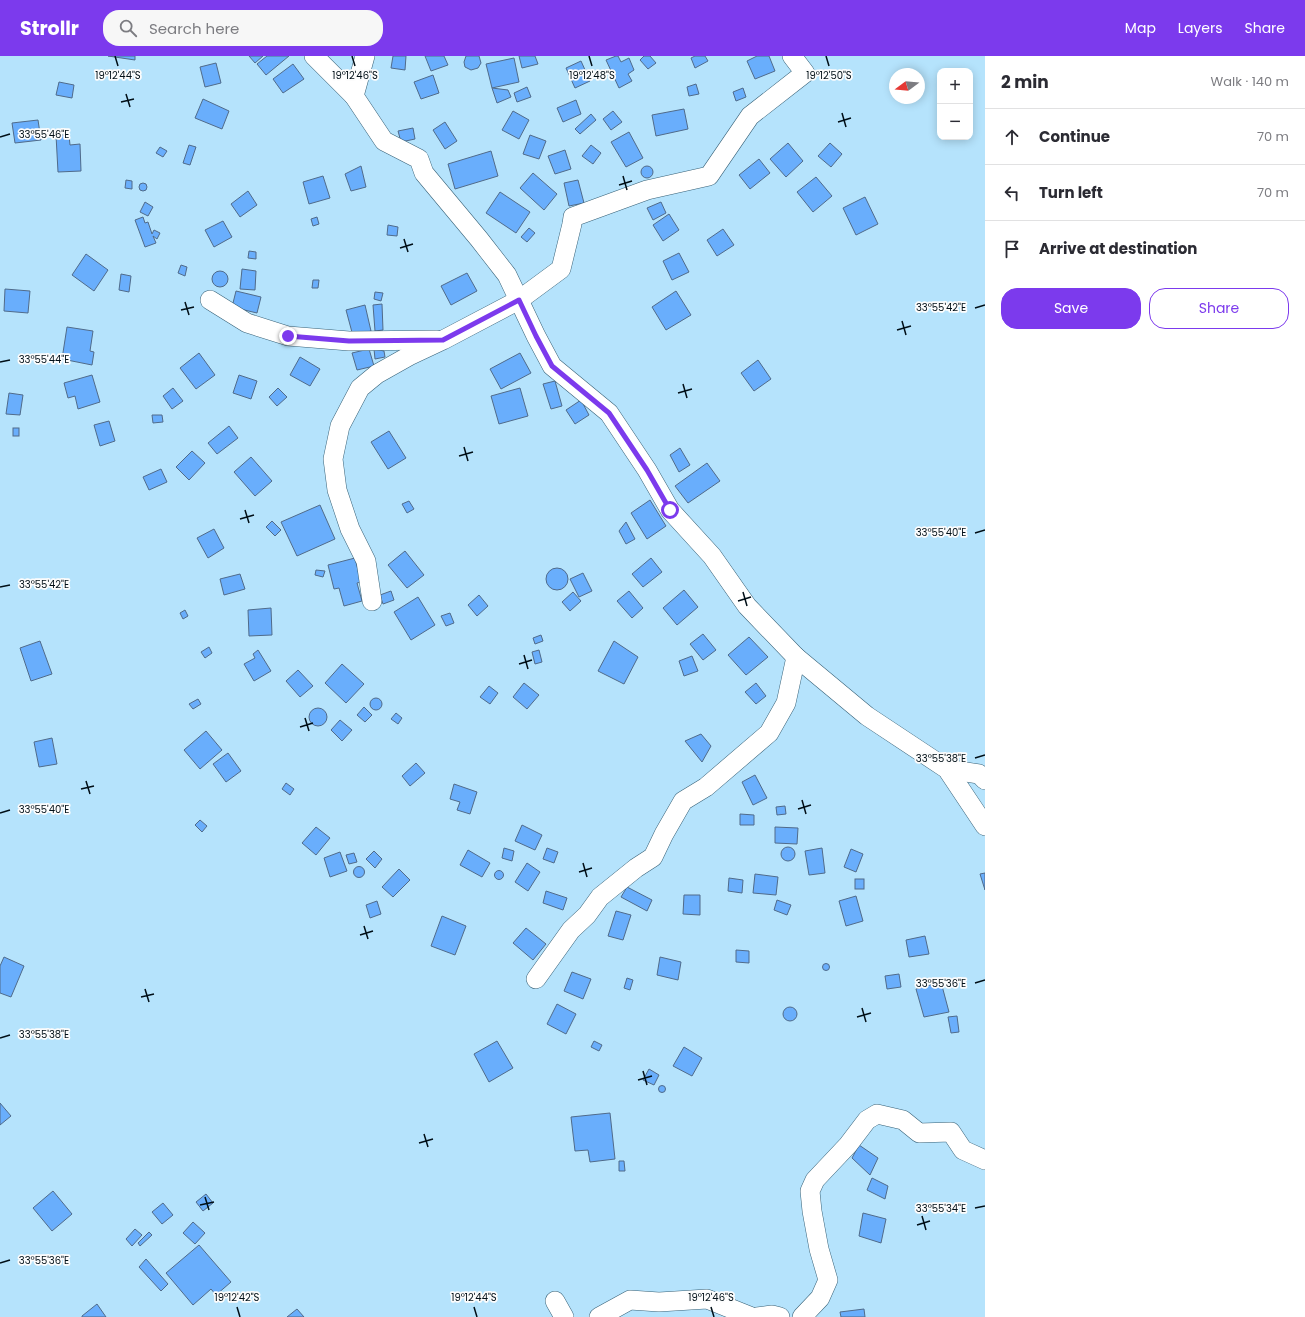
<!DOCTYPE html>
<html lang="en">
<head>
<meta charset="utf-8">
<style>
  body { margin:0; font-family:Poppins,sans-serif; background:#f7f7f7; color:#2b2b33 }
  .controls { position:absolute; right:12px; top:12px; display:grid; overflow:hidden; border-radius:8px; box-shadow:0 2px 10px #0003 }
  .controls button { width:36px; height:36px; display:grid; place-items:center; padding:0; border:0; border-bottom:1px solid #e1e1e2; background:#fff; color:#2b2b33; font:20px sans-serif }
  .compass { position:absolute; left:889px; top:12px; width:36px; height:36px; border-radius:50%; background:#fff; box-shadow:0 2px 10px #0003; rotate:254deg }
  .stop { position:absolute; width:12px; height:12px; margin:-9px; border:3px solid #7c3aed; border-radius:50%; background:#fff }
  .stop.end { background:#7c3aed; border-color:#fff; box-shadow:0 1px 4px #0008 }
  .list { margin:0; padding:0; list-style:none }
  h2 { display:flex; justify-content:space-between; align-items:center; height:52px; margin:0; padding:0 16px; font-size:17px }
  h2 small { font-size:13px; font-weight:400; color:#7c7c81 }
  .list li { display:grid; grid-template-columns:26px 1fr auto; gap:12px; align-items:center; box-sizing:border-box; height:56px; padding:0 16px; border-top:1px solid #e1e1e2 }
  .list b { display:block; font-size:15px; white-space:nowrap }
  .list em { font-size:13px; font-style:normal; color:#7c7c81 }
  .actions { display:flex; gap:8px; padding:12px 16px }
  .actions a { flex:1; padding:9px 0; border:1px solid #7c3aed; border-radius:16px; text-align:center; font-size:14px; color:#7c3aed }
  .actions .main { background:#7c3aed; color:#fff }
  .icon { flex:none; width:22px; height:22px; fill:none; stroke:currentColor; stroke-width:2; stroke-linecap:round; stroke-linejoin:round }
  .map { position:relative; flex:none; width:985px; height:1261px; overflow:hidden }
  header { display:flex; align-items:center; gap:24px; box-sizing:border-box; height:56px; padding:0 20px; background:#7c3aed; color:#fff }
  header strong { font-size:19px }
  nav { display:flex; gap:22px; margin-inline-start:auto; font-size:14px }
  .search { width:280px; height:36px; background:#f7f7f7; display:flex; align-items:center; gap:10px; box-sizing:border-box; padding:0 14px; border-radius:16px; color:#7c7c81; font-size:15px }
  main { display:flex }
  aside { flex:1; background:#fff }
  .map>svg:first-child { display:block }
</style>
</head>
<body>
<header>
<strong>Strollr</strong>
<div class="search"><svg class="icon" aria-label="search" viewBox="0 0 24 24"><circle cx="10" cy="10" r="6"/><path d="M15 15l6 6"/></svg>Search here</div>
<nav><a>Map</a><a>Layers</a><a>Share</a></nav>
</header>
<main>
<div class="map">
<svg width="985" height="1261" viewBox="0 0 985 1261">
  <rect width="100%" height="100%" fill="#b5e3fc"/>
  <g fill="#69aefc" stroke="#506b8a">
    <path d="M108 0H135V4Z"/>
    <path d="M249 0H263L255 7Z"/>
    <path d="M267 0H289L266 19 257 8Z"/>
    <path d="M393 0H406L405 14 391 12Z"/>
    <path d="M425 0H444L448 9 431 15Z"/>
    <path d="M466 0H479L481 7 478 12 471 14 465 11 464 6Z"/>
    <path d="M519 0H535L538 8 522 12Z"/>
    <path d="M616 0H618L621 6 629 2 634 14 628 18 632 25 619 32 606 4Z"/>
    <path d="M644 0H650L656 7 648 13 640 4Z"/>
    <path d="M695 0H705L708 5 695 12 691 2Z"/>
    <path d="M757 0H769L775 15 755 23 747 5Z"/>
    <path d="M514 2 519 26 492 32 486 8Z"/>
    <path d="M581 5 590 25 575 32 566 12Z"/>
    <path d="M216 7 221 27 205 31 200 11Z"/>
    <path d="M293 8 304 23 283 37 273 23Z"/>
    <path d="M433 19 439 37 421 43 414 26Z"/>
    <path d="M59 26 74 29 72 42 56 39Z"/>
    <path d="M696 28 699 38 689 40 687 31Z"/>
    <path d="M527 31 531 41 517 46 514 37Z"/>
    <path d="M492 32 508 34 511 41 497 47Z"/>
    <path d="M743 32 746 41 736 45 733 36Z"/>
    <path d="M203 43 229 55 222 73 195 62Z"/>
    <path d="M576 44 581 58 563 66 557 52Z"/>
    <path d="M684 53 688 73 656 80 652 59Z"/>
    <path d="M513 55 529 64 519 83 502 74Z"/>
    <path d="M613 55 622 66 611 74 603 63Z"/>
    <path d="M591 58 596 64 580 78 575 73Z"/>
    <path d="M38 64 41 84 15 87 12 67Z"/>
    <path d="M445 66 457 85 445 93 433 74Z"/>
    <path d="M413 72 415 83 401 86 398 75Z"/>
    <path d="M629 76 643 102 626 111 611 86Z"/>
    <path d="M56 79H69L70 89 80 88 81 115 58 116Z"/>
    <path d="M530 79 546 85 539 103 523 98Z"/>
    <path d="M788 87 803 105 786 121 770 103Z"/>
    <path d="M830 87 842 98 831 111 818 100Z"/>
    <path d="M189 89 196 91 190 109 183 107Z"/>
    <path d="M591 89 601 97 593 108 582 100Z"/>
    <path d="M160 91 167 95 163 101 156 97Z"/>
    <path d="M565 94 571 113 555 118 548 100Z"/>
    <path d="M491 95 498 120 455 133 448 108Z"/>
    <path d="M759 103 770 117 750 133 739 119Z"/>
    <circle cx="647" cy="116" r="6"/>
    <path d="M361 110 366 131 351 135 345 118Z"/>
    <path d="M533 117 557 138 544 154 520 132Z"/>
    <path d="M323 120 330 142 309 148 303 126Z"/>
    <path d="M816 121 832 140 813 156 797 136Z"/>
    <path d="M126 124 132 125V133L125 132Z"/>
    <path d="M578 124 584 147 569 150 564 127Z"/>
    <circle cx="143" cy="131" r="4"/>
    <path d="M248 135 257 149 240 161 231 148Z"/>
    <path d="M500 136 530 156 516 177 486 157Z"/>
    <path d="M865 141 878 168 856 179 843 152Z"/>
    <path d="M145 146 153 151 148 160 140 156Z"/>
    <path d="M661 146 666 157 653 164 647 152Z"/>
    <path d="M669 158 679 174 663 185 653 169Z"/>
    <path d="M143 161 145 167 148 166 152 178 154 174 160 177 157 183 153 180 156 187 145 191 135 164Z"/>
    <path d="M317 161 319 168 313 170 311 163Z"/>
    <path d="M223 165 232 181 214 191 205 174Z"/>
    <path d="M388 169 398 171 397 180 387 179Z"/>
    <path d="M529 172 535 177 527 186 521 181Z"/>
    <path d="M723 173 734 189 717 200 707 184Z"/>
    <path d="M249 195 256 196V203L248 202Z"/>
    <path d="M679 197 689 216 672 224 663 205Z"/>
    <path d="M86 198 108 214 94 235 72 219Z"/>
    <path d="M181 209 187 211 185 220 178 217Z"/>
    <path d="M242 213 256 215 255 234 240 233Z"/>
    <circle cx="220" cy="223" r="8"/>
    <path d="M467 217 477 235 451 249 441 230Z"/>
    <path d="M121 218 131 220 129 236 119 234Z"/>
    <path d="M313 224H319L318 232H312Z"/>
    <path d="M5 233 30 235 28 257 4 255Z"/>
    <path d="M236 235 261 241 257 257 232 251Z"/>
    <path d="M676 235 691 259 666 274 652 251Z"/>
    <path d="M375 236 383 237 381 245 374 243Z"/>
    <path d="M382 248 383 274 375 275 373 249Z"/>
    <path d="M365 249 371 275 353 280 346 254Z"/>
    <path d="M67 271 93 275 90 295 94 296 92 309 62 303Z"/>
    <path d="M369 293 374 310 357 314 352 297Z"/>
    <path d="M374 293 384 295 385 301 375 303Z"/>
    <path d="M199 297 215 319 196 333 180 312Z"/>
    <path d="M520 297 531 317 501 333 490 313Z"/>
    <path d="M300 301 320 313 310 330 290 319Z"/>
    <path d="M758 304 771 323 754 335 741 317Z"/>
    <path d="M92 319 100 346 78 353 75 340 68 342 64 327Z"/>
    <path d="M239 319 257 325 251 343 233 337Z"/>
    <path d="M555 325 562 350 551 353 543 328Z"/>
    <path d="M173 332 183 345 172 353 163 340Z"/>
    <path d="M278 332 287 341 277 350 269 341Z"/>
    <path d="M520 332 528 360 499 368 491 340Z"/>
    <path d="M9 337 23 339 20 359 6 358Z"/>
    <path d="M581 344 589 359 575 368 566 354Z"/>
    <path d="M152 359H162L163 366 153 367Z"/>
    <path d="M109 365 115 385 100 390 94 369Z"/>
    <path d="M229 370 238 382 217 398 208 387Z"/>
    <rect x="13" y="372" width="6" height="8"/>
    <path d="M389 375 406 402 388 413 371 386Z"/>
    <path d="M680 392 690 409 679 416 670 399Z"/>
    <path d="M192 395 205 407 189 424 176 411Z"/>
    <path d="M251 401 272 425 255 440 234 416Z"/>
    <path d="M707 407 720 425 688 447 675 430Z"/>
    <path d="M161 413 167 426 149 434 143 421Z"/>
    <path d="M650 444 666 470 647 483 631 457Z"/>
    <path d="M409 445 414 453 407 457 402 448Z"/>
    <path d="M320 449 335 483 297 500 281 466Z"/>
    <path d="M272 465 281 474 275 480 266 471Z"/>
    <path d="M626 466 635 483 626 488 619 475Z"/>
    <path d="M214 473 224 492 208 502 197 482Z"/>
    <path d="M405 495 424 519 407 532 388 509Z"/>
    <path d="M355 502 361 526 357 527 362 545 344 550 339 532 334 533 328 509Z"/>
    <path d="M651 502 662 516 643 531 632 518Z"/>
    <circle cx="557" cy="523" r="11"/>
    <path d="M316 514 325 515 323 521 315 519Z"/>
    <path d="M583 517 592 535 579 541 570 523Z"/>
    <path d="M240 518 245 533 224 539 220 523Z"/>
    <path d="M684 534 698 551 677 569 663 552Z"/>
    <path d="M391 535 394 544 383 548 380 539Z"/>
    <path d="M629 535 643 552 632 562 617 545Z"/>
    <path d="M573 536 581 545 570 555 562 546Z"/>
    <path d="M479 539 488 550 477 560 468 549Z"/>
    <path d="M418 541 435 569 411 584 394 556Z"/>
    <path d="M271 552 272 579 249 580 248 554Z"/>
    <path d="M185 554 188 560 183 563 180 557Z"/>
    <path d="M450 557 454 567 446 570 441 560Z"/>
    <path d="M703 578 716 594 703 604 690 588Z"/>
    <path d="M541 579 543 585 535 588 533 582Z"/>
    <path d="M749 581 768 601 746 619 728 599Z"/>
    <path d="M40 585 52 618 31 625 20 592Z"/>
    <path d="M614 585 638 601 624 628 598 615Z"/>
    <path d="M209 591 212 597 205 602 201 596Z"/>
    <path d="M258 594 271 615 254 625 244 608 255 602 253 598Z"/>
    <path d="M539 594 542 606 535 608 532 596Z"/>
    <path d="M692 600 698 615 684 620 679 605Z"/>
    <path d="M342 608 364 628 346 647 325 627Z"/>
    <path d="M298 614 313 630 300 641 286 625Z"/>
    <path d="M524 627 539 639 527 653 513 641Z"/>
    <path d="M756 627 766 640 756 648 745 636Z"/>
    <path d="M489 630 498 637 490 648 480 641Z"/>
    <circle cx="376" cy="648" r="6"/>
    <path d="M198 643 201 648 193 653 189 648Z"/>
    <path d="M364 651 372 659 365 666 357 659Z"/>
    <circle cx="318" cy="661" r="9"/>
    <path d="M396 657 402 662 398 668 391 663Z"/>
    <path d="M340 664 352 674 342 685 331 674Z"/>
    <path d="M206 675 222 694 200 713 184 694Z"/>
    <path d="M701 678 711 690 702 706 685 685Z"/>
    <path d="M52 682 57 708 39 711 34 686Z"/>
    <path d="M228 697 241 715 226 726 213 708Z"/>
    <path d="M416 707 425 717 410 730 402 720Z"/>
    <path d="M755 719 767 742 753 749 742 726Z"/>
    <path d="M286 727 294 733 290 739 282 733Z"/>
    <path d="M454 728 477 736 470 758 457 754 460 746 450 743Z"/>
    <path d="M785 750 786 758 777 759 776 751Z"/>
    <path d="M740 758 754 759V769H740Z"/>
    <path d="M200 764 207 770 202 776 195 769Z"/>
    <path d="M522 769 542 779 535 794 515 785Z"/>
    <path d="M316 771 330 782 316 799 302 787Z"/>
    <path d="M775 771 798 772 797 788 775 787Z"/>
    <circle cx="788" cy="798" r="7"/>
    <path d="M504 792 514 795 512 805 502 802Z"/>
    <path d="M547 792 558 796 554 807 543 803Z"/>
    <path d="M822 792 825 817 809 819 805 795Z"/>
    <path d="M851 793 863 798 856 816 844 811Z"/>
    <path d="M468 794 490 807 482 821 460 809Z"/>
    <path d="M374 795 382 803 375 812 366 803Z"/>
    <path d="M340 796 347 815 330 821 324 802Z"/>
    <path d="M354 797 357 806 349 808 346 799Z"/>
    <path d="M527 807 540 816 528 835 515 826Z"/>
    <circle cx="359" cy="816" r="5.5"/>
    <path d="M399 813 410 824 393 841 382 831Z"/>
    <circle cx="499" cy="819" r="4.5"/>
    <path d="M985 817V834L980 818Z"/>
    <path d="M755 818 778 821 776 839 753 837Z"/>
    <path d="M729 822 743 824 742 837 728 835Z"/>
    <rect x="855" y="823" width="9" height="10"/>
    <path d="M627 831 652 844 647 855 621 841Z"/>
    <path d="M546 835 567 842 563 854 543 847Z"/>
    <path d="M684 839H700V859L683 858Z"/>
    <path d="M856 840 863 865 846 870 839 845Z"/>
    <path d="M777 844 791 849 787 859 774 854Z"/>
    <path d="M377 845 381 858 370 862 366 849Z"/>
    <path d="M616 855 631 859 623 884 608 880Z"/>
    <path d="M442 860 466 870 455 899 431 890Z"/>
    <path d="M526 872 546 888 533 904 513 887Z"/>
    <path d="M925 880 929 898 909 901 906 884Z"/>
    <path d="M736 894 749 895V907L736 906Z"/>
    <path d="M4 901 24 910 11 941 0 937V910Z"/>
    <path d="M660 901 681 906 678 924 657 919Z"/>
    <circle cx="826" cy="911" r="3.5"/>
    <path d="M572 916 591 923 583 943 564 935Z"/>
    <path d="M899 918 901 931 887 933 885 920Z"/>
    <path d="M627 922 633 924 630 934 624 932Z"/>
    <path d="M941 926 949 956 924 961 916 933Z"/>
    <path d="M557 948 576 958 566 978 547 968Z"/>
    <circle cx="790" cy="958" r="7"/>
    <path d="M957 960 959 976 951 977 948 961Z"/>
    <path d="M497 985 513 1012 489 1026 474 998Z"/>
    <path d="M594 985 602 989 599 995 591 991Z"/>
    <path d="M684 991 702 1002 692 1020 673 1010Z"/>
    <path d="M649 1013 659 1019 654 1029 643 1024Z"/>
    <circle cx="662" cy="1033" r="3.5"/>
    <path d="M0 1047 11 1060 0 1069Z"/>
    <path d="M610 1057 615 1103 590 1106 588 1094 575 1095 571 1061Z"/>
    <path d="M859 1089 878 1102 870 1119 852 1102Z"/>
    <path d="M619 1105H624L625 1115H619Z"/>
    <path d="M872 1122 888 1130 885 1143 867 1134Z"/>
    <path d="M53 1135 72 1158 52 1175 33 1152Z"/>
    <path d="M206 1138 213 1147 203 1155 196 1146Z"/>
    <path d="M163 1147 173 1159 162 1168 152 1156Z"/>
    <path d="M863 1157 886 1163 881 1187 859 1180Z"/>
    <path d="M193 1166 205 1177 195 1188 183 1177Z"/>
    <path d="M135 1173 142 1179 132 1190 126 1183Z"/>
    <path d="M149 1176 152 1179 140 1190 138 1187Z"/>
    <path d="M199 1189 231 1226 216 1239 211 1233 193 1249 166 1217Z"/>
    <path d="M146 1203 168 1228 161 1235 139 1211Z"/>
    <path d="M97 1248 106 1261H82V1260Z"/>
    <path d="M297 1253 304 1261H287Z"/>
    <path d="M864 1253 865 1261H841L840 1256Z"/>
  </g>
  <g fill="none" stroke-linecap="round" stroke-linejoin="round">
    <g stroke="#376177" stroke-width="20">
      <g id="street">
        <path d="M314 0 354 40"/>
        <path d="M365 0 354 40 384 85 419 103 424 117 479 183 507 219 536 280 552 310 609 357 647 414 670 454 712 500 747 550 796 601 867 660 947 713 985 770"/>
        <path d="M210 244 247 267 288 280 349 285 437 284"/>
        <path d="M372 545 366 505 350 473 337 434 333 403 340 370 360 332 377 318 409 300 443 284 519 244 561 213 572 168 573 161 647 134 709 120 750 60 805 17 792 0"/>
        <path d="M947 713 979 718 985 724"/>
        <path d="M536 923 571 874 587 859 600 841 636 812 653 801 664 778 683 745 706 731 769 677 786 647 796 601"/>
        <path d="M555 1245 564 1261"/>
        <path d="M599 1261 630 1244 659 1246 707 1243 752 1261"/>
        <path d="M757 1261 772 1259 780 1261"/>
        <path d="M802 1261 820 1242 828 1224 819 1193 812 1155 810 1135 815 1124 848 1089 867 1064 877 1058 903 1064 919 1077 951 1076 963 1094 985 1104"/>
      </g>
    </g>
    <use href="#street" stroke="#fff" stroke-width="19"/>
  </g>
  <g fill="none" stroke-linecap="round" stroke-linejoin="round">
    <path stroke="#7c3aed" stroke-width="5" d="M288 280 349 285 443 284 519 244 536 280 552 310 609 357 647 414 670 454"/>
  </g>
  <path fill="none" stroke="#010f17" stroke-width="1.5" d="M115 0 118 10M352 0 355 10M589 0 592 10M826 0 829 10M126 38 130 51M121 46 134 43M842 57 846 71M838 66 851 62M0 81 10 78M623 120 627 134M619 129 632 125M404 183 408 196M400 192 413 188M185 246 189 259M975 252 985 249M181 254 194 251M902 265 906 279M897 274 911 270M0 306 10 304M683 328 687 342M678 337 692 333M464 391 468 405M459 400 473 396M245 454 249 467M240 463 254 459M975 477 985 474M0 531 10 529M743 536 747 550M738 545 751 541M524 599 528 613M519 608 532 604M305 662 309 675M300 671 313 667M975 702 985 699M86 725 90 738M81 733 94 730M802 744 806 758M798 753 811 749M0 757 10 754M583 807 587 821M579 816 592 812M364 870 368 883M360 879 373 875M975 927 985 924M145 933 149 946M141 941 154 938M862 952 866 966M857 961 871 957M0 982 10 979M643 1015 647 1029M638 1024 652 1020M424 1078 428 1091M419 1087 433 1083M205 1141 209 1154M200 1149 214 1146M975 1152 985 1150M922 1160 926 1174M917 1169 930 1165M0 1207 10 1204M237 1251 240 1261M474 1251 477 1261M711 1251 714 1261"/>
  <g font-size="10" text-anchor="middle" fill="#010f17" stroke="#fcfcfc" stroke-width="3.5" stroke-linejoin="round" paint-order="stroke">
    <text x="118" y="23">19°12'44"S</text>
    <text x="355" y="23">19°12'46"S</text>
    <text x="592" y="23">19°12'48"S</text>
    <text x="829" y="23">19°12'50"S</text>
    <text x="44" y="82">33°55'46"E</text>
    <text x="941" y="255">33°55'42"E</text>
    <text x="44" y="307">33°55'44"E</text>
    <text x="941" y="480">33°55'40"E</text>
    <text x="44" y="532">33°55'42"E</text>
    <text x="941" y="706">33°55'38"E</text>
    <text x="44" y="757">33°55'40"E</text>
    <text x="941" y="931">33°55'36"E</text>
    <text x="44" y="982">33°55'38"E</text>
    <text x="941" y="1156">33°55'34"E</text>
    <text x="44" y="1208">33°55'36"E</text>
    <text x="237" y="1245">19°12'42"S</text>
    <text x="474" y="1245">19°12'44"S</text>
    <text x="711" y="1245">19°12'46"S</text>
  </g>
</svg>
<div class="controls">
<button>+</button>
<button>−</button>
</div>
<svg class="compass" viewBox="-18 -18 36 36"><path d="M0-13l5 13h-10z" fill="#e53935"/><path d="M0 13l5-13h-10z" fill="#7c7c81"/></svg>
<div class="stop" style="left:670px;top:454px"></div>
<div class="stop end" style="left:288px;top:280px"></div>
</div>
<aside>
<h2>2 min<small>Walk · 140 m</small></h2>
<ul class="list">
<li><svg class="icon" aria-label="ahead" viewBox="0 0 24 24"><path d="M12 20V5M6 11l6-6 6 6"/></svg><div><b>Continue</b></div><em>70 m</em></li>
<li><svg class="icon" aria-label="left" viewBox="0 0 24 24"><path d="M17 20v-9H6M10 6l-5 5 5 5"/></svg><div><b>Turn left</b></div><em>70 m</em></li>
<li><svg class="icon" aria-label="arrive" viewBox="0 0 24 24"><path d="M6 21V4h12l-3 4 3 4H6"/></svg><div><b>Arrive at destination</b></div></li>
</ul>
<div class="actions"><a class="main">Save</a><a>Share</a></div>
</aside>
</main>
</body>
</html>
